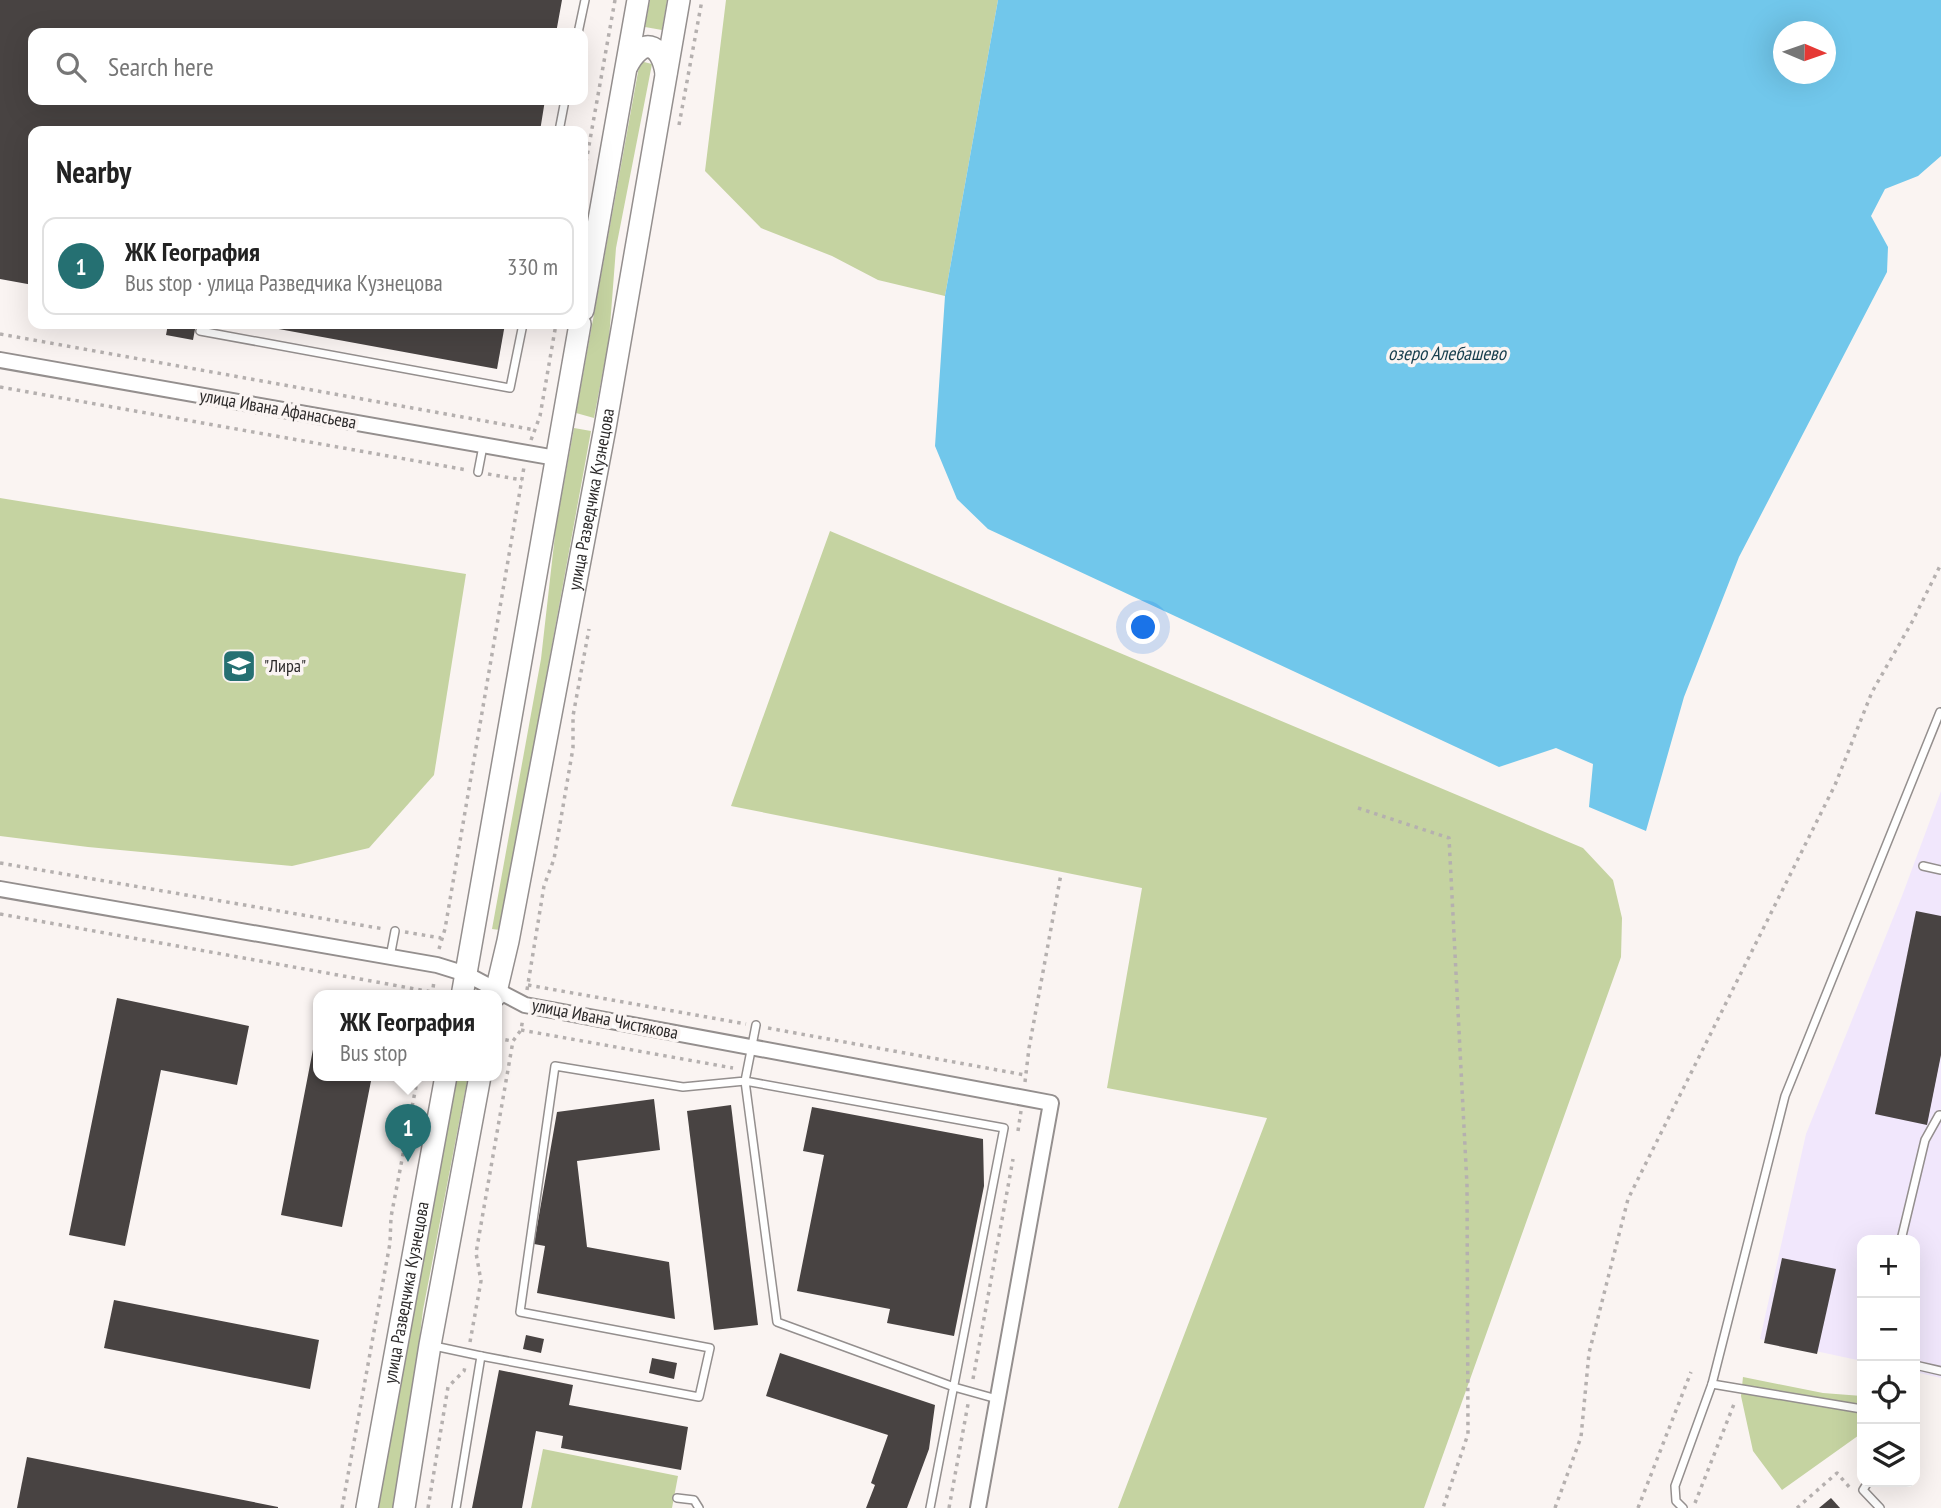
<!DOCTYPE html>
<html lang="en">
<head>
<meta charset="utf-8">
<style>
  body { margin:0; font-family:"PT Sans Narrow",sans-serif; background:#f2f2f2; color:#222 }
  .controls { position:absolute; right:21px; bottom:21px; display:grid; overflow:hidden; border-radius:14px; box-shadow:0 7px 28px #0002 }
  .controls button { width:63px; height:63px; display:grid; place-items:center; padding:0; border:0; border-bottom:2px solid #e0e0e0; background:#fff; color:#222; font:35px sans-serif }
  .compass { position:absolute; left:1773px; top:21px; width:63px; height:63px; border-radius:50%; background:#fff; box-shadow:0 7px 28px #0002; rotate:92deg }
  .you { position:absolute; left:1144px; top:628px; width:24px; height:24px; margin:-18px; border:5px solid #fff; border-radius:50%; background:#1a73e8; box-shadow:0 0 0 10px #1a73e833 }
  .badge { display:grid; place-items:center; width:46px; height:46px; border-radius:50%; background:#257072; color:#fff; font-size:23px; font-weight:700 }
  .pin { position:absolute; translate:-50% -58px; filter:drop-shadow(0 2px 4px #0008) }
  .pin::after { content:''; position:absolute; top:37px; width:24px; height:21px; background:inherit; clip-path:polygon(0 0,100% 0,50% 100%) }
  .popup { position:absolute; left:313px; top:990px; width:189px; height:91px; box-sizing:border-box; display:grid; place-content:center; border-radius:14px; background:#fff; filter:drop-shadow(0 2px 5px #0005); font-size:23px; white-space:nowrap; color:#767676 }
  .popup b { font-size:26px; color:#222 }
  .popup::after { content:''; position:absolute; left:50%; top:100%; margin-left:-14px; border:14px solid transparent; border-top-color:#fff }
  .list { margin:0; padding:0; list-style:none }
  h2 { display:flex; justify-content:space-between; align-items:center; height:91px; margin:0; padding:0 28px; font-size:30px }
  h2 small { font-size:23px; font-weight:400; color:#767676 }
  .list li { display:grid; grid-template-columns:46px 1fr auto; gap:21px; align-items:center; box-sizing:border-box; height:98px; margin:0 14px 14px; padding:0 14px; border:2px solid #e0e0e0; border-radius:14px }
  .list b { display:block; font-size:26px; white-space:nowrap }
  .list p { margin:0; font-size:23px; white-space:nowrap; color:#767676 }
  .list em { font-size:23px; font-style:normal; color:#767676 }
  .icon { flex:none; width:38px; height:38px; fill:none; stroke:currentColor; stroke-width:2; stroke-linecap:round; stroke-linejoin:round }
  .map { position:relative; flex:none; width:1941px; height:1508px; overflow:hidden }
  .search { position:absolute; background:#fff; box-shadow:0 7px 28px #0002; left:28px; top:28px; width:560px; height:77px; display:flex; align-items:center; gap:18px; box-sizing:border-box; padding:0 24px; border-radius:14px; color:#767676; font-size:26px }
  .panel { position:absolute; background:#fff; box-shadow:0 7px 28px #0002; left:28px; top:126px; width:560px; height:203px; border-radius:14px }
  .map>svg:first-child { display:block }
</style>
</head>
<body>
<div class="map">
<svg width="1941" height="1508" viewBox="0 0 1941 1508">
  <rect width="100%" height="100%" fill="#faf4f2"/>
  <path fill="#f1e7fc" d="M1941 791V1378L1915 1372V1240H1862V1361L1760 1339 1806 1134 1902 896Z"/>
  <g fill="#c5d3a1">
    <path d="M650 0H667L662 30 645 27Z"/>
    <path d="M726 0H998L945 296 878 280 832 256 761 228 705 171Z"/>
    <path d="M640 61 652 64 616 248 609 339 594 418 576 413Z"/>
    <path d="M574 428 591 431 500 930 492 929 541 659 556 526Z"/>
    <path d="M0 498 466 574 434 775 369 848 292 866 88 847 0 836Z"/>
    <path d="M830 531 1583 848 1613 880 1622 918 1621 957 1424 1508H1118L1267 1118 1107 1088 1142 888 731 806Z"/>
    <path d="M456 1076H468L423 1310 409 1426 395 1508H379L382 1476Z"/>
    <path d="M1743 1377 1823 1393 1862 1396V1433L1782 1490 1753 1451 1741 1396Z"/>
    <path d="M543 1449 678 1476 672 1508H531Z"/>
  </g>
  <path fill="#71c7eb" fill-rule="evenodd" d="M998 0H1941V156L1918 176 1885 189 1871 216 1888 247 1887 272 1739 557 1684 697 1646 831 1589 807 1593 764 1556 748 1499 767 988 529 957 499 935 446 945 296ZM1784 32H1826V74H1784Z"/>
  <g fill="#484342">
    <path d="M0 0H562L556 33H33V100H545L540 131H33V285L0 279Z"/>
    <path d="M168 324H196L193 340 166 335Z"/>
    <path d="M251 324H505L497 369Z"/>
    <path d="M1916 911 1941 916V1055L1927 1125 1875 1114Z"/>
    <path d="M117 998 249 1026 237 1085 161 1070 125 1246 69 1235Z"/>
    <path d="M315 1039 319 1040V1076H372L342 1227 281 1215Z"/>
    <path d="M654 1099 660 1150 577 1161 587 1247 669 1262 675 1319 537 1293 545 1246 534 1244 557 1112Z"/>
    <path d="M731 1105 758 1325 714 1330 687 1111Z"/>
    <path d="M812 1107 983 1139 984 1186 954 1336 887 1323 890 1309 797 1291 824 1155 803 1151Z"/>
    <path d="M1782 1258 1836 1269 1817 1354 1764 1343Z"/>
    <path d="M114 1300 319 1340 310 1389 104 1348Z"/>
    <path d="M526 1335 544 1339 541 1353 523 1349Z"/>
    <path d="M780 1353 935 1405 929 1449 907 1508H866L875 1485 871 1483 888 1435 766 1396Z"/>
    <path d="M652 1358 677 1363 674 1379 649 1373Z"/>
    <path d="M499 1370 573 1385 569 1405 688 1427 681 1470 561 1448 563 1436 536 1431 522 1508H472Z"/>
    <path d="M27 1457 278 1507V1508H17Z"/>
    <path d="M1831 1498 1840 1508H1819Z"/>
  </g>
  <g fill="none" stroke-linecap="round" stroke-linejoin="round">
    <g stroke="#948f8e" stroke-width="10">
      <g id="service">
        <path d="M578 33 585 0"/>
        <path d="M559 131 565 100"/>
        <path d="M200 331 510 388 523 324"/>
        <path d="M478 472 483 446"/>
        <path d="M1923 866 1941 870"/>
        <path d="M390 957 395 931"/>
        <path d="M1901 1240 1925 1140 1939 1115H1941"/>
        <path d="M434 1346 481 1356"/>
        <path d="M1915 1365 1941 1371"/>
        <path d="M1712 1384 1862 1409"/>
        <path d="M1868 1482 1863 1490 1880 1508"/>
        <path d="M677 1498 694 1500 699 1508"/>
        <path d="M456 1508 481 1356 699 1397 710 1348 520 1312 555 1066 683 1087 745 1081 756 1025"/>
        <path d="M930 1508 1004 1128 745 1081 777 1322 954 1387 997 1399"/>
        <path d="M1683 1508 1676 1501 1675 1486 1712 1384 1785 1096 1940 712"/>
      </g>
    </g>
    <g stroke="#948f8e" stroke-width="18">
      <g id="minor">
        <path d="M0 360 556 458"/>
        <path d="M0 889 437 965 466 974 525 1005 1051 1103 978 1508"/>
      </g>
    </g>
    <g stroke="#948f8e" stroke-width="24">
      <g id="secondary">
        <path d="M627 66C642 37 661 42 666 73"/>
        <path d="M583 310 638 0"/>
        <path d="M462 996 580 324"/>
        <path id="s1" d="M495 996 508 941 605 428 679 0"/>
        <path id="s2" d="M367 1508 446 1076"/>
        <path d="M404 1508 430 1345 480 1076"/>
      </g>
    </g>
    <g stroke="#b5b0af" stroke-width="3.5" stroke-dasharray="3.5 5" stroke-linecap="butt">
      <path d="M679 125 702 0"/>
      <path d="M583 179 615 0"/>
      <path d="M0 334 535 430"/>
      <path d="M0 387 467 470"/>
      <path d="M531 440 540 416 556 324"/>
      <path d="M488 474 522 480"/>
      <path d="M1358 808 1449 838 1467 1185 1468 1434 1443 1508"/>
      <path d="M0 863 384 929"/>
      <path d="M0 914 432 992"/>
      <path d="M405 932 441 938"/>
      <path d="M439 949 445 929 524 467"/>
      <path d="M528 985 746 1024"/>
      <path d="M527 990 544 886 554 859 573 748V716L589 629"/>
      <path d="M432 996 434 981"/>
      <path d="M768 1028 1025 1075"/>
      <path d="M521 1030 733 1068"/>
      <path d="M497 1038 512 1041"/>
      <path d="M1025 1082 1029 1048 1061 874"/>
      <path d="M1018 1131 1021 1111"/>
      <path d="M470 1342 481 1281 476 1253 513 1041 521 1030 523 1018"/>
      <path d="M973 1379 1013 1159"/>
      <path d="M1695 1503 1734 1404"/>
      <path d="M342 1508 390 1243 391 1217 418 1076"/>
      <path d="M428 1508 448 1387 464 1371 465 1367"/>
      <path d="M949 1508 968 1404"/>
      <path d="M1555 1508 1581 1437 1589 1353 1628 1199 1835 785 1872 692 1912 622 1941 564"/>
      <path d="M1638 1508 1691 1372"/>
      <path d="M1797 1508 1837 1473 1851 1489"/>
    </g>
    <use href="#service" stroke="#fff" stroke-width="7"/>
    <use href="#minor" stroke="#fff" stroke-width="14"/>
    <use href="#secondary" stroke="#fff" stroke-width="21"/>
  </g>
  <defs>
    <g id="school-square" transform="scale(1.75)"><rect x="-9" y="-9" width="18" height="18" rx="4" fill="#257072" stroke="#faf4f2"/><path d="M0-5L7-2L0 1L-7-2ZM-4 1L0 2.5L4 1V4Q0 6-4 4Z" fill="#fff"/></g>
  </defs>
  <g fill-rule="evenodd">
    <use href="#school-square" x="239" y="666"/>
  </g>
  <g text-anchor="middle" stroke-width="7" stroke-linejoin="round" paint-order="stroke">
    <g font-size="18" fill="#2c2a2a" stroke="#faf4f2">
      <text transform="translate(278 409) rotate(10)" y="6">улица Ивана Афанасьева</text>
      <text dy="6" stroke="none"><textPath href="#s1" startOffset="506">улица Разведчика Кузнецова</textPath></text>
      <text transform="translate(605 1019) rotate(11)" y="6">улица Ивана Чистякова</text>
      <text dy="6" stroke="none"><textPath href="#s2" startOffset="219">улица Разведчика Кузнецова</textPath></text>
    </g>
    <g font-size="18" fill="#2c2a2a" stroke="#faf4f2" text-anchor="start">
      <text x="264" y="672">"Лира"</text>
    </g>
    <g font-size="19" font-style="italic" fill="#163d4c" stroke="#faf4f2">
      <text x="1447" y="360">озеро Алебашево</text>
    </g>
  </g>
</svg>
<div class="controls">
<button>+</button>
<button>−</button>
<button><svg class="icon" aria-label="locate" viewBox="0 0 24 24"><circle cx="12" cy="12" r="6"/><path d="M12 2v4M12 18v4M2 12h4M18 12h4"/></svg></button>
<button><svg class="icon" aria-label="layers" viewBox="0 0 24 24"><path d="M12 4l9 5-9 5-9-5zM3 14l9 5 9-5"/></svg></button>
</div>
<svg class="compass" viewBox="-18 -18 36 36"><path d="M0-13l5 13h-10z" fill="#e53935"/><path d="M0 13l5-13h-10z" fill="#767676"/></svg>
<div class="you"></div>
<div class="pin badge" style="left:408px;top:1162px">1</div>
<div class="popup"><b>ЖК География</b>Bus stop</div>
<div class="search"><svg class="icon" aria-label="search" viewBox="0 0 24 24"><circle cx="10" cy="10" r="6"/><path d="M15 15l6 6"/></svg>Search here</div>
<section class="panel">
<h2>Nearby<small></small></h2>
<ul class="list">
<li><span class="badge">1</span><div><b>ЖК География</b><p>Bus stop · улица Разведчика Кузнецова</p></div><em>330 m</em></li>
</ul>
</section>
</div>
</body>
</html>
